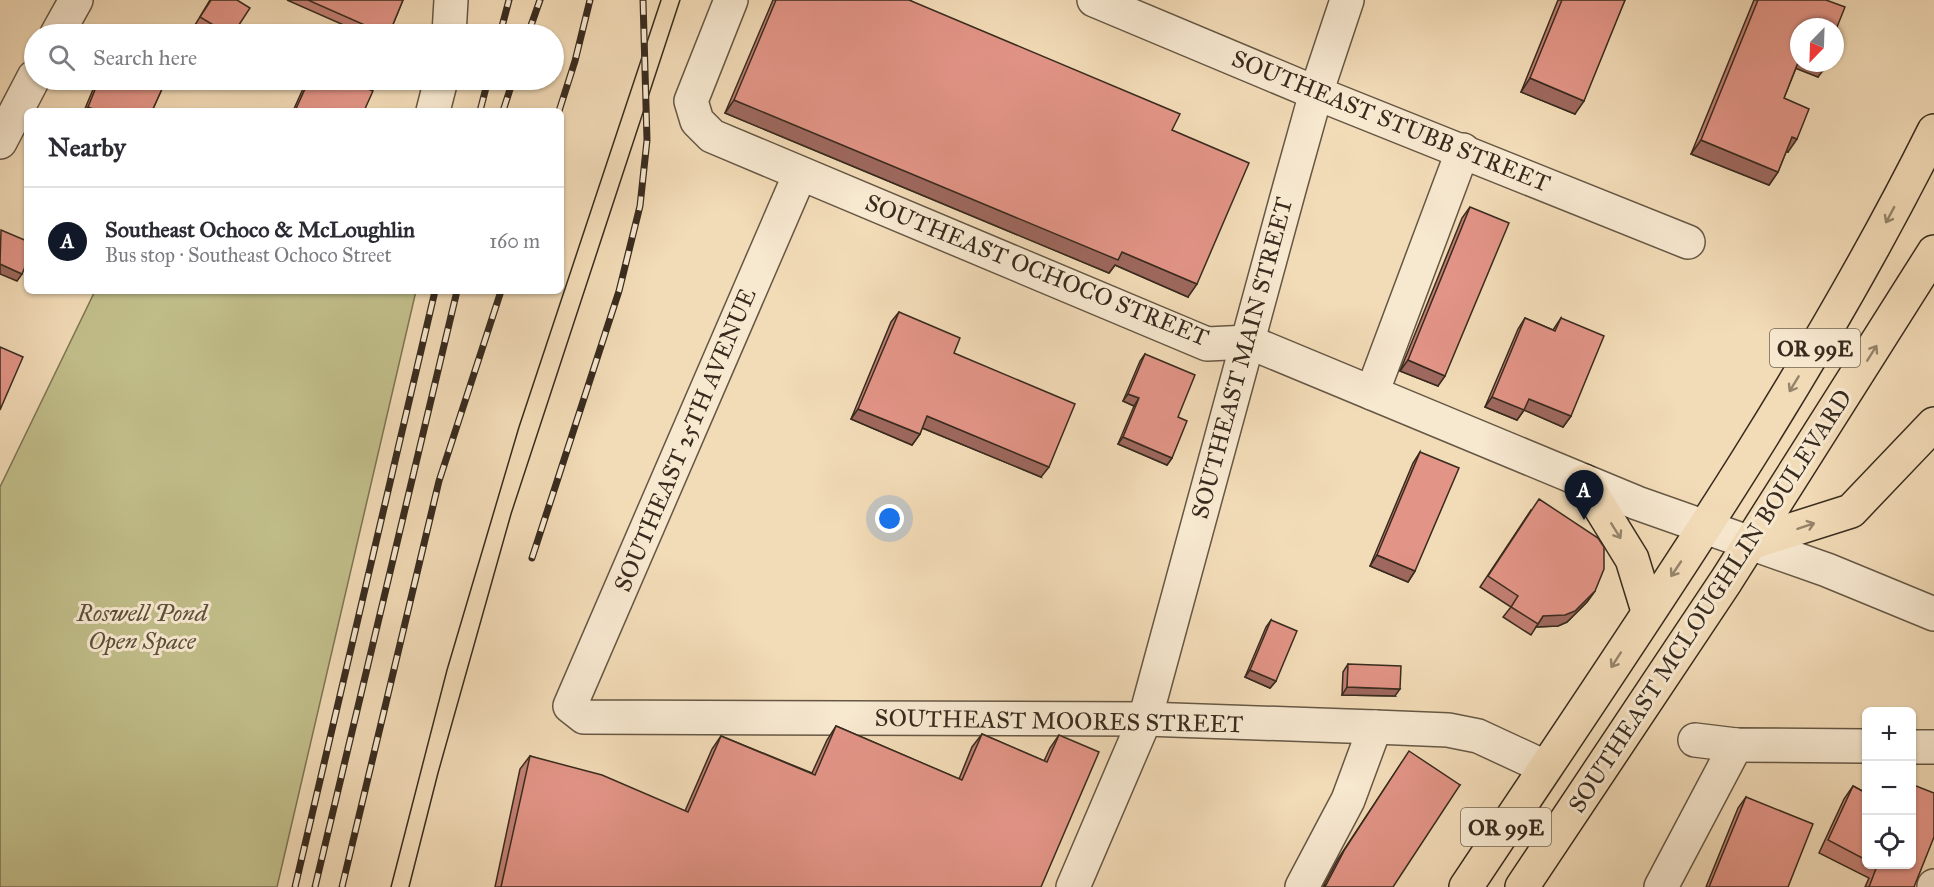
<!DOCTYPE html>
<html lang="en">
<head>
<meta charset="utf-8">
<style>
  body { margin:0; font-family:"IM FELL Great Primer",serif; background:#f2f2f3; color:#2b2b33 }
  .controls { position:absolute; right:18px; bottom:18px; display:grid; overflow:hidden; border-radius:9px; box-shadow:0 2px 4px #0004 }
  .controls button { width:54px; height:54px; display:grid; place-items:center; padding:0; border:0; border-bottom:2px solid #e1e1e2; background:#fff; color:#2b2b33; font:30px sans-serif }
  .compass { position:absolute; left:1790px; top:18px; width:54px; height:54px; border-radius:50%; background:#fff; box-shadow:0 2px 4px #0004; rotate:203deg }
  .you { position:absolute; left:890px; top:519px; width:21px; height:21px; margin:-15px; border:4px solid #fff; border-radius:50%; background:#1a73e8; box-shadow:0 0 0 9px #1a73e833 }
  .badge { display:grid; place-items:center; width:39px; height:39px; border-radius:50%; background:#111827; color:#fff; font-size:20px; font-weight:700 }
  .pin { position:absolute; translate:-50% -50px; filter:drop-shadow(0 2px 3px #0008) }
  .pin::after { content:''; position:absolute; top:32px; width:21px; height:18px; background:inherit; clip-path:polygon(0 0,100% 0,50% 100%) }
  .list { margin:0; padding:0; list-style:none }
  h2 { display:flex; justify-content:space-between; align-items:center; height:78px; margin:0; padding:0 24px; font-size:26px }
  h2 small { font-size:20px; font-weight:400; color:#7c7c81 }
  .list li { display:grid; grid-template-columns:39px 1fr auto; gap:18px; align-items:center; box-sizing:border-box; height:108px; padding:0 24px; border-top:2px solid #e1e1e2 }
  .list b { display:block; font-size:22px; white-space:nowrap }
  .list p { margin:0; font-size:20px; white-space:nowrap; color:#7c7c81 }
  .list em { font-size:20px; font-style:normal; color:#7c7c81 }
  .icon { flex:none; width:33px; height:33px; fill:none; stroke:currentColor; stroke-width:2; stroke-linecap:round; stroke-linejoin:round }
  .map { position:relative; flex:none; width:1934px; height:887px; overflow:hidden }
  .search { position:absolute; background:#fff; box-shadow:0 2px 4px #0004; left:24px; top:24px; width:540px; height:66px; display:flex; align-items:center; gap:15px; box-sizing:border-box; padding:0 21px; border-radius:33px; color:#7c7c81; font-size:22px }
  .panel { position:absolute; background:#fff; box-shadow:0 2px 4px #0004; left:24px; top:108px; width:540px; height:186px; border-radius:9px }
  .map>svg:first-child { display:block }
</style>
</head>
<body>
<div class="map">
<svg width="1934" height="887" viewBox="0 0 1934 887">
  <rect width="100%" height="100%" fill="#f2dbb7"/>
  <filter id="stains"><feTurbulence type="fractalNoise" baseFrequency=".00333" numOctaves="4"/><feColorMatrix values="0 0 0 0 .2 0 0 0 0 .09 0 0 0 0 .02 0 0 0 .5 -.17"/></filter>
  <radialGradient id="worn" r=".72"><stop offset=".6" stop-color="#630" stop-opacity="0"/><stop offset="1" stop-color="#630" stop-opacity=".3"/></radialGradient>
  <path fill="#c1be8a" stroke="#7c7454" stroke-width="1.5" d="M95 291H416L277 887H0V487Z"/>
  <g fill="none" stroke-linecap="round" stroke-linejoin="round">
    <g stroke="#665744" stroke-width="36">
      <g id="minor">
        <path d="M731 0 691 101 697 121 712 136 1207 344 1249 342 1637 503 1827 570 1934 614"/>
        <path d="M1094 0 1316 93 1688 242"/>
        <path d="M57 34 76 0"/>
        <path d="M449 34 451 0"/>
        <path d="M433 111 441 80"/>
        <path d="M0 142 34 77"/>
        <path d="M800 174 570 706 584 717 1145 719 1375 727 1448 730 1478 736 1545 767"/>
        <path d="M1372 393 1463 150"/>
        <path d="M1695 740 1736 745 1866 746"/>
        <path d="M1912 747H1934"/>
        <path d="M1073 887 1145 719 1290 186 1316 93 1347 0"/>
        <path d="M1302 887 1348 800 1375 727"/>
        <path d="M1661 887 1736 745"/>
        <path d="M1934 887V886"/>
      </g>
    </g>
    <g stroke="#382b1e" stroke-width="36">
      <g id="highway">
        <path d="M1584 481 1632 559 1648 611"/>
        <path d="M1750 543 1851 511 1934 424"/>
        <path d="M1466 887C1630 640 1802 396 1934 131"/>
        <path d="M1522 887 1726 581 1934 252"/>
      </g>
    </g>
    <use href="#minor" stroke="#f7e8d0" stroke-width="33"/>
    <use href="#highway" stroke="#f2dbb7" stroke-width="33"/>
    <g stroke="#382b1e" stroke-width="1.5">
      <path d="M391 887 447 670 519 427 661 0"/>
      <path d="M409 887 438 773 511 514 680 0"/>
    </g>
    <g stroke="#382b1e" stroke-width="7">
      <g id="rail">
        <path d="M500 34 509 0"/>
        <path d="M528 34 540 0"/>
        <path d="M480 111 488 80"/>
        <path d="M503 111 513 80"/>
        <path d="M559 111 575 61 590 0"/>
        <path d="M532 558 619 291 640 206 647 140 643 0"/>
        <path d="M295 887 435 291"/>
        <path d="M315 887 457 291"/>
        <path d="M342 887 439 481 501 291"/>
      </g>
    </g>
    <use href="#rail" stroke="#f7e8d0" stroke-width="4.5" stroke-dasharray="14" stroke-linecap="butt"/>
  </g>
  <g fill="#c27f73" stroke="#382b1e" stroke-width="1.5">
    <path d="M210 0H237L233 34H211L195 25Z"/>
    <path d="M287 0H403L389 34H364Z"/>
    <path d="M773 0H909L1172 130 1188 297 1115 265 1109 273 725 113Z"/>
    <path d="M1558 0H1625L1575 114 1521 92Z"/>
    <path d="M1754 0H1826L1818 77 1796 68 1784 98 1788 152H1786L1778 172 1769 185 1691 154Z"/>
    <path d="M97 80H166L152 111H84Z"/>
    <path d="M307 80H347L364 111H293Z"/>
    <path d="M1470 207 1438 386 1400 371 1462 218Z"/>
    <path d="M899 312 954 353 1041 477 922 428 920 434 912 445 851 419 891 322Z"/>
    <path d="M1525 318 1553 330 1561 318 1571 416 1563 427 1524 410 1517 420 1485 407 1518 329Z"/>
    <path d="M1145 354 1178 417 1172 458 1167 465 1118 444 1134 406 1123 401 1140 361Z"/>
    <path d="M1420 452 1415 571 1408 582 1370 566 1413 463Z"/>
    <path d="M1531 510 1595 591 1587 602 1567 622 1558 626 1536 627 1531 635 1503 617 1511 607 1480 587Z"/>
    <path d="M1271 620 1276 681 1270 688 1245 677 1266 627Z"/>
    <path d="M1348 664 1395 696 1342 695 1343 672Z"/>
    <path d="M836 726 959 779 972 747 982 734 1044 761 1050 748 1059 735 1041 887H495L520 769 530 756 685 811 712 749 721 736 812 773 827 740Z"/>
    <path d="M1402 762 1460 785 1323 887 1338 859Z"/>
    <path d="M1853 786 1866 793V864H1911L1914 887H1865L1869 878 1819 853 1844 799Z"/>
    <path d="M1746 797 1788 887H1706L1738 808Z"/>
  </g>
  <g fill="#9e685e" stroke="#382b1e" stroke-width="1.5">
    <path d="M1799 57V63L1828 64 1818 77 1792 67Z"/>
    <path d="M1530 78 1584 101 1575 114 1521 92Z"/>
    <path d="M734 100 1122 252 1197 284 1188 297 1115 265 1109 273 725 113Z"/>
    <path d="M88 107 98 111H85Z"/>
    <path d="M1792 137 1797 139 1788 152 1783 150Z"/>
    <path d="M1701 140 1778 172 1769 185 1691 154Z"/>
    <path d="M0 264 22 274 17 281 0 274Z"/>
    <path d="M1408 360 1445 376 1438 386 1400 371Z"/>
    <path d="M1128 394 1139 398 1134 406 1123 401Z"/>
    <path d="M1492 397 1529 399 1571 416 1563 427 1524 410 1517 420 1485 407Z"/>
    <path d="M858 409 920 434 912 445 851 419Z"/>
    <path d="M927 416 1049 467 1041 477 920 427Z"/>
    <path d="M1123 437 1172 458 1167 465 1118 444Z"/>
    <path d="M1377 555 1415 571 1408 582 1370 566Z"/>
    <path d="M1595 591 1587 602 1567 622 1558 626 1536 627 1543 616Z"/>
    <path d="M1250 670 1276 681 1270 688 1245 677Z"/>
    <path d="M1347 687 1400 689 1395 696 1342 695Z"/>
  </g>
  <g fill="#e29486" stroke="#382b1e" stroke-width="1.5">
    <path d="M211 0H237L250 8 233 34H228L200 17Z"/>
    <path d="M308 0H403L389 34H385Z"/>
    <path d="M776 0H909L1180 114 1172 130 1249 163 1197 284 1122 252 1118 260 734 100Z"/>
    <path d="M1562 0H1625L1584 101 1530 78Z"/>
    <path d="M1758 0H1826L1845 7 1835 32V27H1799V60L1784 98 1809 109 1797 139 1792 137 1778 172 1701 140Z"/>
    <path d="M1835 33 1839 35 1835 45Z"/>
    <path d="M99 80H166L152 111H98L88 107Z"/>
    <path d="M309 80H347L373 91 364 111H295Z"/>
    <path d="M1470 207 1509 223 1445 376 1408 360Z"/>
    <path d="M1 230 27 241V262L22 274 0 264Z"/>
    <path d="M899 312 960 338 954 353 1075 404 1049 467 927 416 920 434 858 409Z"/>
    <path d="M1525 318 1555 331 1561 318 1604 336 1571 416 1529 399 1524 410 1492 397Z"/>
    <path d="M0 347 23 357 0 410Z"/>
    <path d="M1145 354 1195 375 1178 417 1187 421 1172 458 1123 437 1139 398 1128 394Z"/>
    <path d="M1420 452 1459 468 1415 571 1377 555Z"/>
    <path d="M1539 499 1598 538 1604 547V569L1595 591 1575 611 1565 615 1543 616 1538 624 1511 607 1518 596 1488 576Z"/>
    <path d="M1271 620 1297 631 1276 681 1250 670Z"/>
    <path d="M1348 664 1401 666 1400 689 1347 687Z"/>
    <path d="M836 726 962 780 982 734 1047 762 1059 735 1099 752 1041 887H501L530 756 602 775 688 812 721 736 815 775Z"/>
    <path d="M1409 751 1460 785 1393 887H1324L1326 885 1345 849Z"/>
    <path d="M1911 784 1934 793V837L1914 887H1869L1877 866 1875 864H1911Z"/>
    <path d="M1853 786 1866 793V860L1828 840Z"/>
    <path d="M1746 797 1813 824 1788 887H1709Z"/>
  </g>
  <defs><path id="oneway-shaft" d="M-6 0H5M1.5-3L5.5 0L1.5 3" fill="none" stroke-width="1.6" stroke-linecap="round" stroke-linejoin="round" transform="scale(1.5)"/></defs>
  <g stroke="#95836a">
    <use href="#oneway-shaft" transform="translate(1890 215) rotate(118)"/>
    <use href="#oneway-shaft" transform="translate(1872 353) rotate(-58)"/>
    <use href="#oneway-shaft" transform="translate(1794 384) rotate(121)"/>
    <use href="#oneway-shaft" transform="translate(1806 526) rotate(-18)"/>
    <use href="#oneway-shaft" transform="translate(1616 531) rotate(58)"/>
    <use href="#oneway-shaft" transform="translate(1676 569) rotate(124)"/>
    <use href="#oneway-shaft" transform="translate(1616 660) rotate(123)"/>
  </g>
  <g text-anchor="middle" stroke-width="6" stroke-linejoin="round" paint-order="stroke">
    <g fill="#f7e8d0" stroke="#716453" stroke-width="1.5">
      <rect x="1770" y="329" width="90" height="38" rx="4.5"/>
      <rect x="1461" y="808" width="90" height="38" rx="4.5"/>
    </g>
    <g font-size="22" font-weight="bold" fill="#382b1e">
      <text x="1815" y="356">OR 99E</text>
      <text x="1506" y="835">OR 99E</text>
    </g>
    <g font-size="24" fill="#382b1e" stroke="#f7e8d0">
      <text transform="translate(1391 121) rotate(22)" y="8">SOUTHEAST STUBB STREET</text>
      <text transform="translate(1037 270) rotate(22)" y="8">SOUTHEAST OCHOCO STREET</text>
      <text transform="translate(1242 358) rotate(-75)" y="8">SOUTHEAST MAIN STREET</text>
      <text transform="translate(685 440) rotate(-67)" y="8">SOUTHEAST 25TH AVENUE</text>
      <text transform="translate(1710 601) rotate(-57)" y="8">SOUTHEAST MCLOUGHLIN BOULEVARD</text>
      <text transform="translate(1059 721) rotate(1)" y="8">SOUTHEAST MOORES STREET</text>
    </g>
    <g font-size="24" font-style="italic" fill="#5a5039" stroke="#f7e8d0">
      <text x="142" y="621">Roswell Pond<tspan x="142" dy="28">Open Space</tspan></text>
    </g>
  </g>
  <rect width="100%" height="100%" filter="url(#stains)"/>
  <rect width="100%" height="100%" fill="url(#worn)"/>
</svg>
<div class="controls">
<button>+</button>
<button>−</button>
<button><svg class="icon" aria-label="locate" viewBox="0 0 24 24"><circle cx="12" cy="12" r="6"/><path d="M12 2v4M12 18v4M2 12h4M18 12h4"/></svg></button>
</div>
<svg class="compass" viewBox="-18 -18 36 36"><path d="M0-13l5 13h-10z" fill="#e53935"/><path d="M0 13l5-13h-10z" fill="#7c7c81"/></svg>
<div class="you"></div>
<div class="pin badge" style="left:1584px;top:520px">A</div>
<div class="search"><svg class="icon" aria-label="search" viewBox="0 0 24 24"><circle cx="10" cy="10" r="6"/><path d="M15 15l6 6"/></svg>Search here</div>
<section class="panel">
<h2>Nearby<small></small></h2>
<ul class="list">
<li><span class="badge">A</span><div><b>Southeast Ochoco &amp; McLoughlin</b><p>Bus stop · Southeast Ochoco Street</p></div><em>160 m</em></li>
</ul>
</section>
</div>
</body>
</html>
